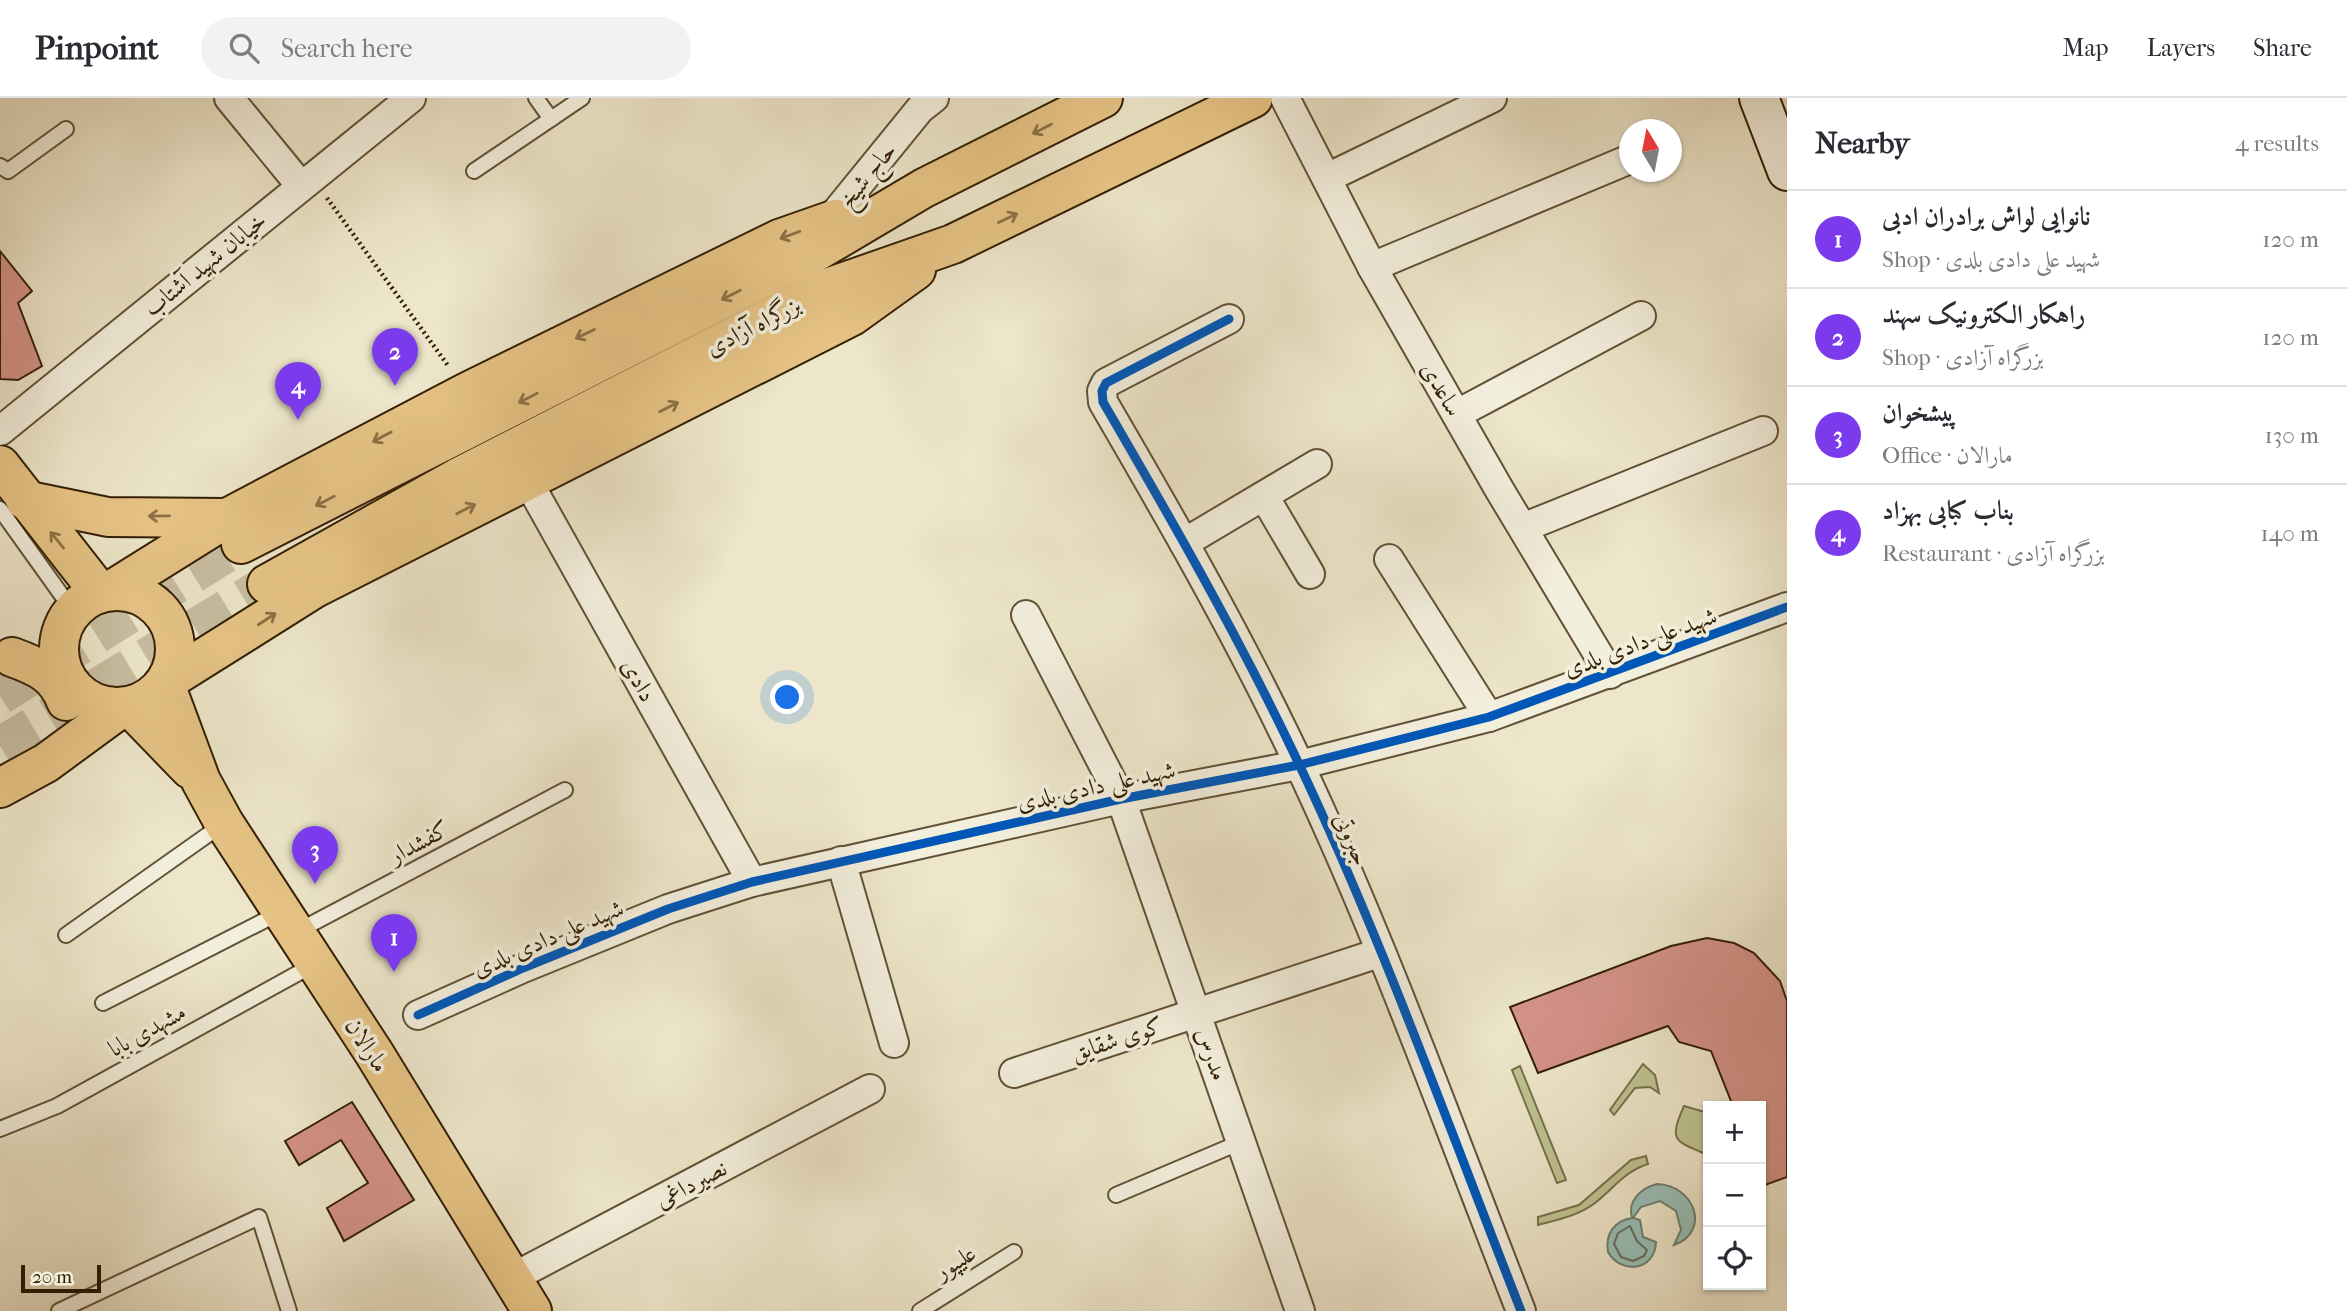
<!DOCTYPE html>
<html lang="en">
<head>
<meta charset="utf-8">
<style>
  body { margin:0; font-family:"IM FELL French Canon",Amiri,serif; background:#f2f2f3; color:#2b2b33 }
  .controls { position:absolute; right:21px; bottom:21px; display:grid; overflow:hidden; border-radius:0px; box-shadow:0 2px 5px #0004 }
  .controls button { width:63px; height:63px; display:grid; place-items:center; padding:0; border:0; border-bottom:2px solid #e1e1e2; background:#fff; color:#2b2b33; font:35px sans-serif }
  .compass { position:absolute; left:1619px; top:21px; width:63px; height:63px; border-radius:50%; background:#fff; box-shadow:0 2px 5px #0004; rotate:350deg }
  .scale { position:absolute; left:21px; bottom:18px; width:80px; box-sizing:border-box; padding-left:7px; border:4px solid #331f04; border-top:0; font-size:19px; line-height:24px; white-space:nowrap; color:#331f04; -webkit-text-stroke:5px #f3efdd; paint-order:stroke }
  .you { position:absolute; left:788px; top:600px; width:24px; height:24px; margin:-18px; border:5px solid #fff; border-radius:50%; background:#1a73e8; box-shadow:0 0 0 10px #1a73e833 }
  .badge { display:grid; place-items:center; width:46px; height:46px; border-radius:50%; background:#7c3aed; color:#fff; font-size:23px; font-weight:700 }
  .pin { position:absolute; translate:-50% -58px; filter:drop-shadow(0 2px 4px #0008) }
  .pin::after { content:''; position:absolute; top:37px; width:24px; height:21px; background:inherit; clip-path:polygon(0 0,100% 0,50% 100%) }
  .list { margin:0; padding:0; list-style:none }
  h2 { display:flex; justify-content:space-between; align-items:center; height:91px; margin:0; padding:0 28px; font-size:30px }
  h2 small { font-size:23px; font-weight:400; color:#7c7c81 }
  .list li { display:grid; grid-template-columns:46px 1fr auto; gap:21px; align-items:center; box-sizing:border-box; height:98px; padding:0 28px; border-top:2px solid #e1e1e2 }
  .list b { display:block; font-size:26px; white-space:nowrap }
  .list p { margin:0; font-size:23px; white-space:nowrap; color:#7c7c81 }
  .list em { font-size:23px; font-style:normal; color:#7c7c81 }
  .icon { flex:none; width:38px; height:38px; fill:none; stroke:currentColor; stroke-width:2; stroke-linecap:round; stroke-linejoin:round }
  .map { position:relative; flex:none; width:1787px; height:1213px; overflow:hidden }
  header { display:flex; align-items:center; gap:42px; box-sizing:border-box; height:98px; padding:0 35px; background:#fff; border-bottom:2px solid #e1e1e2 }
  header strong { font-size:33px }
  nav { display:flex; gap:38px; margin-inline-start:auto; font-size:24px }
  .search { width:490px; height:63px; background:#f2f2f3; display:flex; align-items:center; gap:18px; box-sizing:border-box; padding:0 24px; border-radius:38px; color:#7c7c81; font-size:26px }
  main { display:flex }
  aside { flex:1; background:#fff }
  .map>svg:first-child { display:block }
</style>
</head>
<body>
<header>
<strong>Pinpoint</strong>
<div class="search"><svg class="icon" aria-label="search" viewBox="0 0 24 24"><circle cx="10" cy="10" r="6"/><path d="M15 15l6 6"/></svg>Search here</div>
<nav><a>Map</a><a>Layers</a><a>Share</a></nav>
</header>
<main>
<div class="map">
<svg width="1787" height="1213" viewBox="0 0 1787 1213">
  <rect width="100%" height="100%" fill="#ede6ca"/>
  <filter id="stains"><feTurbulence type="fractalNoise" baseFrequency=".00286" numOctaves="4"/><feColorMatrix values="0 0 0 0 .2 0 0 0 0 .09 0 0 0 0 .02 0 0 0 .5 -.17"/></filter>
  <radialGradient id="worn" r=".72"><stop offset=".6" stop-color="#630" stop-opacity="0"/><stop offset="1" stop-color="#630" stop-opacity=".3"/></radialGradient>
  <g fill="#bfc392" stroke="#79714b" stroke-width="2">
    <path d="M1643 966 1655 977 1659 995 1650 989 1635 990 1614 1017 1610 1012Z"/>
    <path d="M1520 968 1566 1082 1557 1085 1512 972Z"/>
    <path d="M1684 1008 1708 1015V1057C1675 1043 1668 1044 1684 1008Z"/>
    <path d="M1646 1058 1648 1066C1625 1073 1613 1091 1595 1105 1578 1118 1557 1122 1538 1127V1119L1579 1107 1631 1062Z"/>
  </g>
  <path fill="#99bfb7" stroke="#707f6f" stroke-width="2" d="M1657 1086C1694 1087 1712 1133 1674 1147L1681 1132 1676 1113 1660 1103 1641 1109 1633 1120 1640 1122 1643 1139 1656 1144C1655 1173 1621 1177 1608 1154 1605 1136 1614 1123 1632 1120 1627 1103 1641 1090 1657 1086Z"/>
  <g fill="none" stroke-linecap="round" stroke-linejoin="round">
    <path stroke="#666f5e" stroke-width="2" d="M1630 1128 1637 1143 1647 1152 1644 1158 1633 1163 1621 1159 1614 1146 1618 1135Z"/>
  </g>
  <g fill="#d39288" stroke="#331f04" stroke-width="2">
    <path d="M0 153 32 193 18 205 42 268 18 282 0 281Z"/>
    <path d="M1707 840 1734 845 1754 855 1780 883 1787 903V1079L1765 1087 1761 1076V1008H1733L1711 953 1679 944 1668 928 1538 975 1510 909 1671 848Z"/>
    <path d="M352 1004 414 1102 344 1143 327 1110 368 1085 341 1042 299 1067 285 1043Z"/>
  </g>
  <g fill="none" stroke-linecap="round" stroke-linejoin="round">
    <g stroke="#c8bea2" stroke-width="38" stroke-dasharray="38 19" stroke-linecap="butt">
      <path d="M0 598 241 446"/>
      <path d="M0 648 267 486"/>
    </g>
    <g stroke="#625136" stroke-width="18">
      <g id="service">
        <path d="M536 0 551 21"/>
        <path d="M0 68 8 73 66 31"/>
        <path d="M474 73 582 0"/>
        <path d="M0 411 73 513"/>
        <path d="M298 833 565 692"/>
        <path d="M66 837 223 726"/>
        <path d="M103 905 279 815"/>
        <path d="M0 1031 57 1008 313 867"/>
        <path d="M1116 1097 1241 1044"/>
        <path d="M59 1213 259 1119 289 1213"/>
        <path d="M920 1213 1014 1154"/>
      </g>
    </g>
    <g stroke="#625136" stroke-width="32">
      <g id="minor">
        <path d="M229 0 301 88"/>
        <path d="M1285 0 1372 169 1499 391 1610 576"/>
        <path d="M1327 80 1492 0"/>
        <path d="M828 124 920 11 934 0"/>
        <path d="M1372 169 1630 61"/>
        <path d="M1229 221 1106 285 1102 293 1103 304C1167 414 1231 525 1286 639 1376 824 1446 1022 1521 1213"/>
        <path d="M1457 316 1641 218"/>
        <path d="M0 333 411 0"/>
        <path d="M526 380 752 784"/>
        <path d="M1264 398 1310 476"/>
        <path d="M1525 429 1763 333"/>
        <path d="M1184 445 1317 366"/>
        <path d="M1389 461 1489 619"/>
        <path d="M1026 517 1121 701 1300 1213"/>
        <path d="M841 763 894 945"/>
        <path d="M418 917 523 870 668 811 752 784 1121 701 1299 667 1489 619 1787 509"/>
        <path d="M1014 975 1379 855"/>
        <path d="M512 1180 870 991"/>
      </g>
    </g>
    <g stroke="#331f04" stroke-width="42">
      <path id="secondary" d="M1759 0 1787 73"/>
    </g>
    <g stroke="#331f04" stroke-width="42">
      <g id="primary">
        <path d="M0 367 100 495"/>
        <path d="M25 402 108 419 227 420"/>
        <path d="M165 586 201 683 224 725 374 955 532 1213"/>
        <path d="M130 609 190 671"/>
      </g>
    </g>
    <g stroke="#331f04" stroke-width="42">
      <g id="trunk">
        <path d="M241 446 814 155 924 90 1103 0"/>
        <path d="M267 486 457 380 830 189 953 146 1253 0"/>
        <circle cx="117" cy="551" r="58"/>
        <path d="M110 493 227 420 467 294 779 141 836 121"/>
        <path d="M12 559C37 568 56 576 66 603"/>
        <path d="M167 583 315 490 852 218 916 172"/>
        <path d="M0 690 46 665 121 610"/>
      </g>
    </g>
    <path stroke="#331f04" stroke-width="4.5" stroke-dasharray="2 3.5" stroke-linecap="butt" d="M327 100 449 269"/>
    <use href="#service" stroke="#f3efdd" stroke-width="14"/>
    <use href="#minor" stroke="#f3efdd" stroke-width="28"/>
    <use href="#secondary" stroke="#f3efdd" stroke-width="38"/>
    <use href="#primary" stroke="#e6c385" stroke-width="38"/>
    <use href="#trunk" stroke="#e6c385" stroke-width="38"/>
    <g stroke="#f3efdd" stroke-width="13">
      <g id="cycleway">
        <path d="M1229 221 1106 285 1102 293 1103 304C1167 414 1231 525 1286 639 1376 824 1446 1022 1521 1213"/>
        <path d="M418 917 523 870 668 811 752 784 1121 701 1299 667 1489 619 1787 509"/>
      </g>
    </g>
    <use href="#cycleway" stroke="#0057b8" stroke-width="9"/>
  </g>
  <defs><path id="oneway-shaft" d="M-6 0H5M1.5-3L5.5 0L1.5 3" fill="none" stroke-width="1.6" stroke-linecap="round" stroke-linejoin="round" transform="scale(1.75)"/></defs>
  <g stroke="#8c7144">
    <use href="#oneway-shaft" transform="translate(1042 31) rotate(153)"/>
    <use href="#oneway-shaft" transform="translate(1008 120) rotate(-26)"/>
    <use href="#oneway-shaft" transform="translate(790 137) rotate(160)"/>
    <use href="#oneway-shaft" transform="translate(731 197) rotate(153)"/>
    <use href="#oneway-shaft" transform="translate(585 236) rotate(154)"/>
    <use href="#oneway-shaft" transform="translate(528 300) rotate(153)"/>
    <use href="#oneway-shaft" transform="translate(669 309) rotate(-27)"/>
    <use href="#oneway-shaft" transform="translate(382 339) rotate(152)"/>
    <use href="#oneway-shaft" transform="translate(325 403) rotate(153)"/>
    <use href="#oneway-shaft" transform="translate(466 411) rotate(-27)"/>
    <use href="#oneway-shaft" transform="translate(159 418) rotate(179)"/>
    <use href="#oneway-shaft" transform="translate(57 442) rotate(-129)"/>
    <use href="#oneway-shaft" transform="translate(267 521) rotate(-33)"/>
  </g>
  <g text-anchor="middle" stroke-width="7" stroke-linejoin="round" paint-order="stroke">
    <g font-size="24" fill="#331f04" stroke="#f3efdd">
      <text transform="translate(867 77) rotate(-51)" y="8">حاج شیخ</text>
      <text transform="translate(205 166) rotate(-39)" y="8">خیابان شهید آشتاب</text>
      <text transform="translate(753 228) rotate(-27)" y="8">بزرگراه آزادی</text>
      <text transform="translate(1442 291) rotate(60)" y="8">ساعدی</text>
      <text transform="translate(1640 544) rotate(-20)" y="8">شهید علی دادی بلدی</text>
      <text transform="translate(639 582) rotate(61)" y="8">دادی</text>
      <text transform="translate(1096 688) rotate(-12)" y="8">شهید علی دادی بلدی</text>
      <text transform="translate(1352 741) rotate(66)" y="8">جبروتی</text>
      <text transform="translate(419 744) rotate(-28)" y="8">کفشدار</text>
      <text transform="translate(548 840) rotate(-23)" y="8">شهید علی دادی بلدی</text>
      <text transform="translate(147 932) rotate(-29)" y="8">مشهدی بابا</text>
      <text transform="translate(1117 941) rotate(-18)" y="8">کوی شقایق</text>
      <text transform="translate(367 947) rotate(57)" y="8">مارالان</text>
      <text transform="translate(1212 956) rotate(71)" y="8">مدرس</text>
      <text transform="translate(691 1086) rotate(-28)" y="8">نصیرداغی</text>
      <text transform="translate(955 1164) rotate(-32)" y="8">علیپور</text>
    </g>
  </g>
  <rect width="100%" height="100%" filter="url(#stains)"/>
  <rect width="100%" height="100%" fill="url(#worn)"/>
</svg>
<div class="controls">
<button>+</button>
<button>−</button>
<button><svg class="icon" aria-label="locate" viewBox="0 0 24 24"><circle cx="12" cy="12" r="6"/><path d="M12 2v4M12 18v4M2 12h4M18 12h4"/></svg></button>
</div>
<svg class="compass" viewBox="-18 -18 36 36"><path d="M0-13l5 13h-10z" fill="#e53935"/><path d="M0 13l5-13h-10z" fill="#7c7c81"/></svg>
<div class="scale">20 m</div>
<div class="you"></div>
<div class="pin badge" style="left:394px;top:874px">1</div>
<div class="pin badge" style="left:395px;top:288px">2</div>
<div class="pin badge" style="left:315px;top:786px">3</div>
<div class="pin badge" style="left:298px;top:322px">4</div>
</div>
<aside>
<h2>Nearby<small>4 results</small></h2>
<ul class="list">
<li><span class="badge">1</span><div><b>نانوایی لواش برادران ادبی</b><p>Shop · شهید علی دادی بلدی</p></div><em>120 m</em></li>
<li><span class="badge">2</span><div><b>راهکار الکترونیک سهند</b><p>Shop · بزرگراه آزادی</p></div><em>120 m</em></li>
<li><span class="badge">3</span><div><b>پیشخوان</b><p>Office · مارالان</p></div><em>130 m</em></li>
<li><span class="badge">4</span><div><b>بناب کبابی بهزاد</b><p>Restaurant · بزرگراه آزادی</p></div><em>140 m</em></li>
</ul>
</aside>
</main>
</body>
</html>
